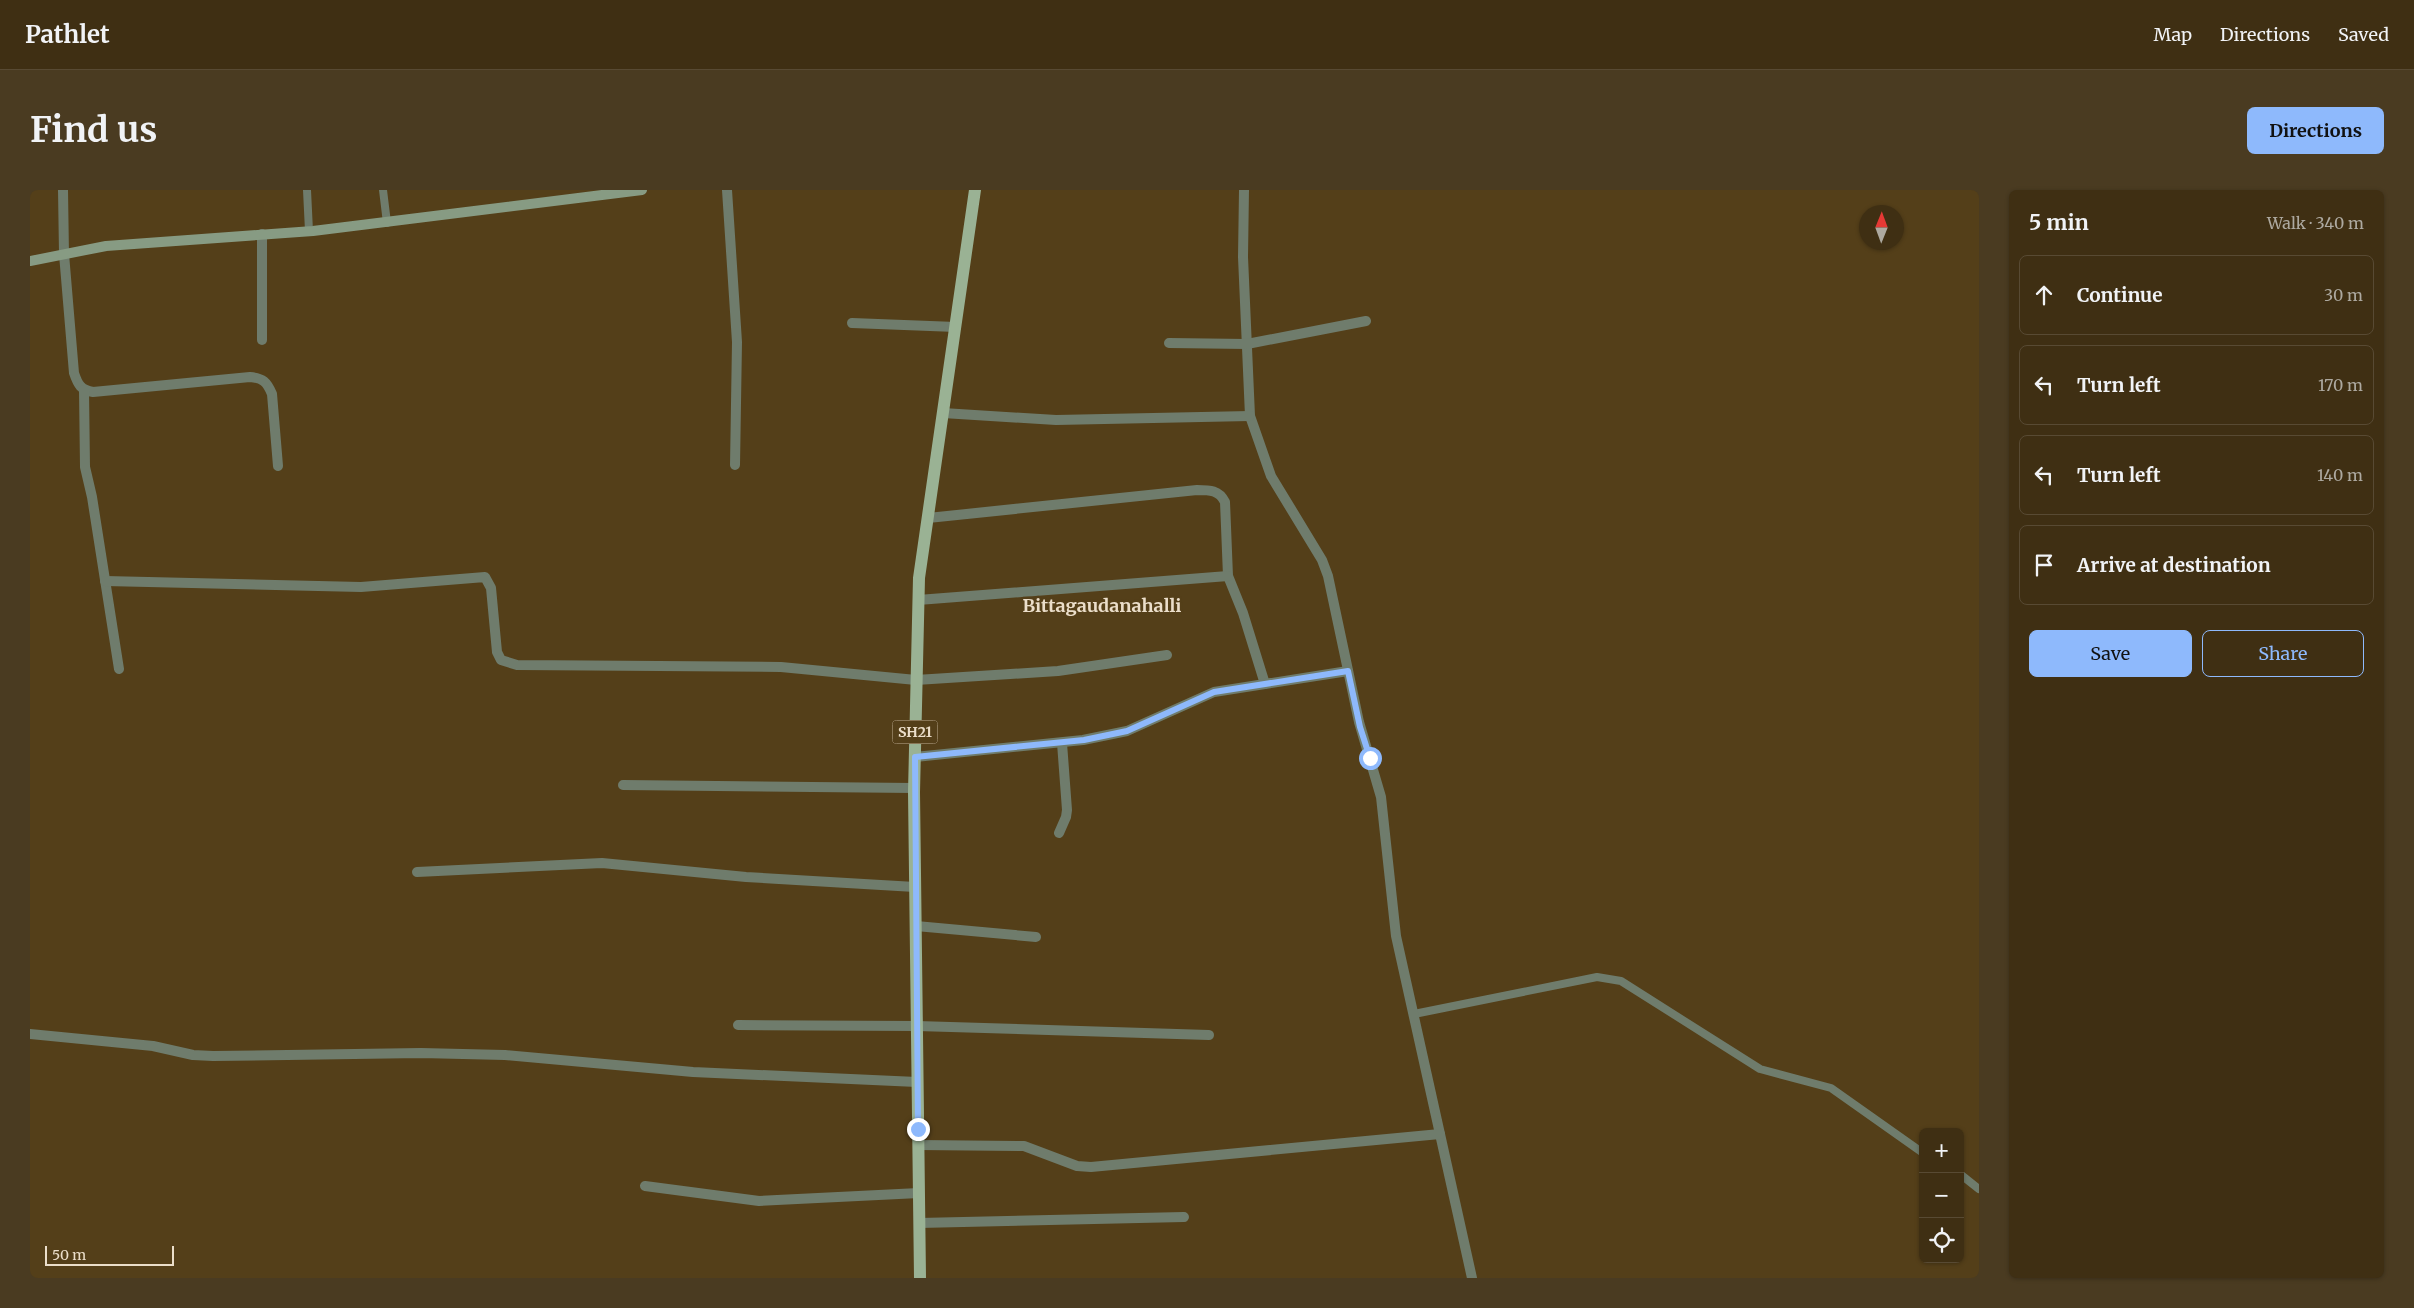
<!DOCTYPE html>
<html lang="en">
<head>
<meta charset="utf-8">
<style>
  body { margin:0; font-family:Merriweather,serif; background:#4a3b21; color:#f1f3f6 }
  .controls { position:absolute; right:15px; bottom:15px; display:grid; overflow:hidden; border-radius:8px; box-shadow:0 1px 4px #0004 }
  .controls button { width:45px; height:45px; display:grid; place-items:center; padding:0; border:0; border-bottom:1px solid #584a33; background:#3f2f13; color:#f1f3f6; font:25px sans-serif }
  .compass { position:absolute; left:1829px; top:15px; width:45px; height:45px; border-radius:50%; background:#3f2f13; box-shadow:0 1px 4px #0004; rotate:1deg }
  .scale { position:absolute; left:15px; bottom:12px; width:129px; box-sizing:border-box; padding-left:5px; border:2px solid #ebdeca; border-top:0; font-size:14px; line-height:18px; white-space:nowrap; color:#ebdeca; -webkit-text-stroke:4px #543f19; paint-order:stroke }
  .stop { position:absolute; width:15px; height:15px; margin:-11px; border:4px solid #8eb9fc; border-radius:50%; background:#fff }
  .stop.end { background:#8eb9fc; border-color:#fff; box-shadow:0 1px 5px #0008 }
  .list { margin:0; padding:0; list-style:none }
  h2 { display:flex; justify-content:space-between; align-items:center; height:65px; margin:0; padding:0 20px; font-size:21px }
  h2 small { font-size:16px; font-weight:400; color:#ada9a0 }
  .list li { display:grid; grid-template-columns:32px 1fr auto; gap:15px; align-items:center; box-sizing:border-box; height:80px; margin:0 10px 10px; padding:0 10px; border:1px solid #584a33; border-radius:8px }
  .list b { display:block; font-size:19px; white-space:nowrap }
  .list em { font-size:16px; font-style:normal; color:#ada9a0 }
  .actions { display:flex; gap:10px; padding:15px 20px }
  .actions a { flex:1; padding:11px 0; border:1px solid #8eb9fc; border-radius:8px; text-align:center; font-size:18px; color:#8eb9fc }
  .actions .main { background:#8eb9fc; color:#111 }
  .icon { flex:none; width:28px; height:28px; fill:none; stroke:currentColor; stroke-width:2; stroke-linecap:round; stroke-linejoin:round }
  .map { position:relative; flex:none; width:1949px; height:1088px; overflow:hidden; border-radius:8px }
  header { display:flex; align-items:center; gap:30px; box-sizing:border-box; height:70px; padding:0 25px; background:#3f2f13; border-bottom:1px solid #584a33 }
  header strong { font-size:24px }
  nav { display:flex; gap:28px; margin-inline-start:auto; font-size:18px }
  .intro { display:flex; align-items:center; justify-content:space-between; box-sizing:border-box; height:120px; padding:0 30px }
  h1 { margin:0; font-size:35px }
  .button { padding:12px 22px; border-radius:8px; background:#8eb9fc; color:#111; font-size:18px; font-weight:700 }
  main { display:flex; gap:30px; padding:0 30px }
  aside { flex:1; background:#3f2f13; border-radius:8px; box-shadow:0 1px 4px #0004 }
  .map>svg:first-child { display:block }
</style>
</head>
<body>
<header>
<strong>Pathlet</strong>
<nav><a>Map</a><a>Directions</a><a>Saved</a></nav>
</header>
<div class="intro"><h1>Find us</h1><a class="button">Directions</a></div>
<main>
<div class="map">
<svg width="1949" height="1088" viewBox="0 0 1949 1088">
  <rect width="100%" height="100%" fill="#543f19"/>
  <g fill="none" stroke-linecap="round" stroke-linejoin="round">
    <g stroke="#6f7c6c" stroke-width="8">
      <path d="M277 0 279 41"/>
      <path d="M353 0 357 33"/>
      <path d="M1384 824 1567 787 1591 791 1730 879 1801 898 1893 963"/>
      <path d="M1930 984 1949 999"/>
    </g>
    <g stroke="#6f7c6c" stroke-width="10">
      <path d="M33 0 34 64 44 183C48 195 51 200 63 202L220 187C233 188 237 192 242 204L248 276"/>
      <path d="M697 0 707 152 705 275"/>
      <path d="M1214 0 1213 67 1220 226 1241 286 1292 370 1298 386 1329 532 1351 607 1366 746 1442 1088"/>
      <path d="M232 44V150"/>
      <path d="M822 133 926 137"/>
      <path d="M1139 153 1217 154 1336 131"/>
      <path d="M54 200 55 277 62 307 89 479"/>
      <path d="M913 223 1026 230 1220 226"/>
      <path d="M898 328 1167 300C1180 300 1189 300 1195 312L1198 386 1213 423 1235 494"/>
      <path d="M75 391 331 397 455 387 461 398 467 462 471 470 487 475 751 477 886 490 1028 481 1137 465"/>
      <path d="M888 410 1198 386"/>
      <path d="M885 567 1053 550 1097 541 1184 502 1318 481"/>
      <path d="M593 595 884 598"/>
      <path d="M1029 643 1036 627 1037 620 1032 553"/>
      <path d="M387 682 572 673 716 687 885 697"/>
      <path d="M886 736 1006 747"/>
      <path d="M708 835 887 836 1179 845"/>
      <path d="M0 844 123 856 163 865 183 866 391 863 475 865 663 882 887 892"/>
      <path d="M888 955 994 956 1047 976 1061 977 1410 944"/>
      <path d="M615 996 729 1011 889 1003"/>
      <path d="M889 1033 1154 1027"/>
    </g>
    <path stroke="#879b83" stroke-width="10" d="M0 71 76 56 283 41 612 0"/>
    <path stroke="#9ab294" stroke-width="12" d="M890 1088 884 602 889 388 945 0"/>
  </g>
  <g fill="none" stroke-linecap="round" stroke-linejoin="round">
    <path stroke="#8eb9fc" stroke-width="6" d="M888 939 885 567 1054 550 1097 541 1184 502 1318 481 1330 537 1340 568"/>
  </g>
  <g text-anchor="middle" stroke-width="4.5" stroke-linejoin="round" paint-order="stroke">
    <rect fill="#543f19" stroke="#beae95" stroke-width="1" x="862.5" y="530.5" width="45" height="23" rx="4"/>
    <g font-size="14" font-weight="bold" fill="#ebdeca">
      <text x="885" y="547">SH21</text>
    </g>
    <g font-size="18" font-weight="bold" fill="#ebdeca" stroke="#543f19">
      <text x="1072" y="422">Bittagaudanahalli</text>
    </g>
  </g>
</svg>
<div class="controls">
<button>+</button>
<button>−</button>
<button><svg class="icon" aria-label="locate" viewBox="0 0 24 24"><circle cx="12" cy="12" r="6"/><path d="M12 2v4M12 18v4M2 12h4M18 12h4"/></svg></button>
</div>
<svg class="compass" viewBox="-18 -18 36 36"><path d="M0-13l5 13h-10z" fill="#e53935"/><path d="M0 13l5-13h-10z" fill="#ada9a0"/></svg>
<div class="scale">50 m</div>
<div class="stop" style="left:1340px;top:568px"></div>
<div class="stop end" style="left:888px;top:939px"></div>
</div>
<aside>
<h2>5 min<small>Walk · 340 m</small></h2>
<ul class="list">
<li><svg class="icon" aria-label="ahead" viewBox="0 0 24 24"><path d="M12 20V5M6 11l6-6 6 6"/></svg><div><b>Continue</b></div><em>30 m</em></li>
<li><svg class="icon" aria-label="left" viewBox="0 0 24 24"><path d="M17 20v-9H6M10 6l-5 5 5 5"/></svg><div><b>Turn left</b></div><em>170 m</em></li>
<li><svg class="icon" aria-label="left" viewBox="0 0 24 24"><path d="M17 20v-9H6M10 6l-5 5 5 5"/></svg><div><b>Turn left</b></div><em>140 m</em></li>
<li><svg class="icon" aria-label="arrive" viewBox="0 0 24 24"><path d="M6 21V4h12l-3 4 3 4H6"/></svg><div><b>Arrive at destination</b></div></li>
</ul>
<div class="actions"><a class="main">Save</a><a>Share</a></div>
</aside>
</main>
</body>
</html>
